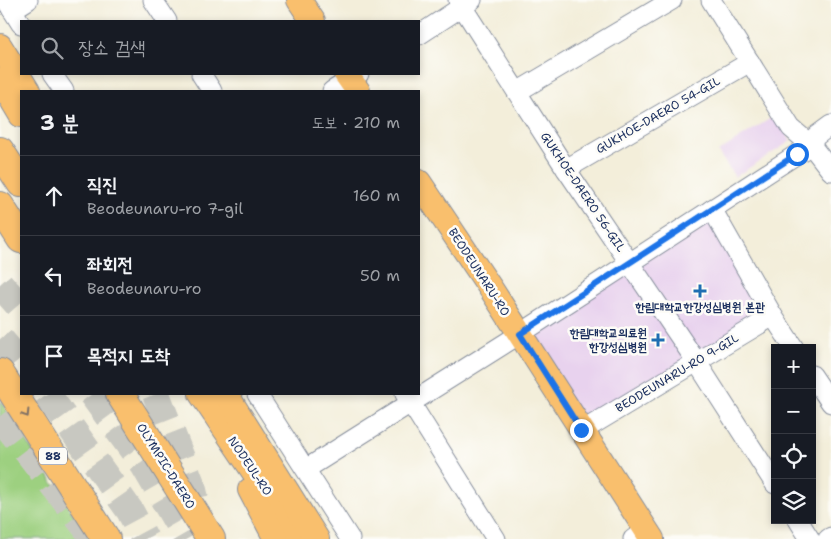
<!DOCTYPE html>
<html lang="ko">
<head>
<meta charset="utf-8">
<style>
  body { margin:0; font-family:"Shantell Sans","Poor Story",sans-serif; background:#242831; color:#f1f3f6 }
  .controls { position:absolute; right:15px; bottom:15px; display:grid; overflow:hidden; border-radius:0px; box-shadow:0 2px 8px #0003 }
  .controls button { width:45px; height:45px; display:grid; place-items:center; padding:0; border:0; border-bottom:1px solid #363941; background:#171b24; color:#f1f3f6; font:25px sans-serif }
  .stop { position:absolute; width:15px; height:15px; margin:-11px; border:4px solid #1a73e8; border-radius:50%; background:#fff }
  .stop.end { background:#1a73e8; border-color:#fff; box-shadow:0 1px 5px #0008 }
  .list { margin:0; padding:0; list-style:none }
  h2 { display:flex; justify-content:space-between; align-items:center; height:65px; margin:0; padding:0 20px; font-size:21px }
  h2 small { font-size:16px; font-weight:400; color:#9ea1a6 }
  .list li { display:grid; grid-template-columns:32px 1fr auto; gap:15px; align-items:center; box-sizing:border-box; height:80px; padding:0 20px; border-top:1px solid #363941 }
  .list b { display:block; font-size:19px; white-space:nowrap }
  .list p { margin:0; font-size:16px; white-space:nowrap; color:#9ea1a6 }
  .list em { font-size:16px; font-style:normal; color:#9ea1a6 }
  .icon { flex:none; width:28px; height:28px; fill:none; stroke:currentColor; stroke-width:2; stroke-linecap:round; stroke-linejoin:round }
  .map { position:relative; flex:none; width:831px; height:539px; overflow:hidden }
  .search { position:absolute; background:#171b24; box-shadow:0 2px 8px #0003; left:20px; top:20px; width:400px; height:55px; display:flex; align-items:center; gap:12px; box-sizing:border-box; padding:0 18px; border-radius:0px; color:#9ea1a6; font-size:19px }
  .panel { position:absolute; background:#171b24; box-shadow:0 2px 8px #0003; left:20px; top:90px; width:400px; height:305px; border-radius:0px }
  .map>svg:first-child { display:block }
</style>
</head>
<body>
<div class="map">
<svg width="831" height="539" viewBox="0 0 831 539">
  <rect width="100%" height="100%" fill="#fdfcf7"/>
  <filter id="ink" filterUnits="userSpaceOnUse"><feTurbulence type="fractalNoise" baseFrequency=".02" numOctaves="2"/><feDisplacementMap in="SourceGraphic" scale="10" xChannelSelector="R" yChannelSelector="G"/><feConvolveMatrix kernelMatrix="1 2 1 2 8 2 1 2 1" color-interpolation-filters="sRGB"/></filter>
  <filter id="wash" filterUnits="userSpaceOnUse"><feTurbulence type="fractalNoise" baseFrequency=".0096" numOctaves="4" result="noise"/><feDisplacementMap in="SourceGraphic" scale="20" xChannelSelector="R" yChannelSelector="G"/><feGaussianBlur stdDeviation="1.12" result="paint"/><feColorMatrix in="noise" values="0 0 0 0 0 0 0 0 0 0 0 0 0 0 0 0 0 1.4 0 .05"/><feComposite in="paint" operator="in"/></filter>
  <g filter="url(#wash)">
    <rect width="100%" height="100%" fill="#f3eeda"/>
    <g fill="#e8d2ee">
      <path d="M774 116 791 141 735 177 718 152Z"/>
      <path d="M708 217 771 317 581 429 520 334Z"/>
    </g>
    <path fill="#9dd080" stroke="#5c806f" d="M0 400 89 539H0Z"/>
  </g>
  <g filter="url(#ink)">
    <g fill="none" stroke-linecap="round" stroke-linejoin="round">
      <g stroke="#c8c8c1" stroke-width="28" stroke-dasharray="28 14" stroke-linecap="butt">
        <path d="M0 284 21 308"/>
        <path d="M0 339 21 364"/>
        <path d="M47 394 130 511 145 539"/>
        <path d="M92 394 144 465 187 539"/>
        <path d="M156 394 192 486 198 511"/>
        <path d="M0 416 92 535"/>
      </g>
      <g stroke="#878e9c" stroke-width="21">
        <g id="minor">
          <path d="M6 0 21 24"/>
          <path d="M153 0 167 21"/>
          <path d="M458 0 566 169 696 361 775 484"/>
          <path d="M711 0 791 128 811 145 831 171"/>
          <path d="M12 10 28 0"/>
          <path d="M419 35 472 0"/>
          <path d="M52 74 64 91"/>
          <path d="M201 74 212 91"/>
          <path d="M332 91 359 74"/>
          <path d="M517 92 672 0"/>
          <path d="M566 169 750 62"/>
          <path d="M712 209 773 316 794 348"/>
          <path d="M812 375 831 403"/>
          <path d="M257 394 350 539"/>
          <path d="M405 394 496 539"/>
          <path d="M582 431 773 316"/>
          <path d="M306 469 520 334 811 145 816 136 831 125"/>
          <path d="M798 520 810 539"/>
          <path d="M633 539 647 531"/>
          <path d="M828 539 831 537"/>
        </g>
      </g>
      <g stroke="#878e9c" stroke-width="26">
        <g id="major">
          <path d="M299 0 313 21"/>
          <path d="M0 46 28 91"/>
          <path d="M346 74 358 91"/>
          <path d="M0 80 21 115"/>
          <path d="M419 182 491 289 652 539"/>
          <path d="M201 394 262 484 296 539"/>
          <path d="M226 394 317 539"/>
          <path d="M250 490 276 539"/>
        </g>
      </g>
      <g stroke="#878e9c" stroke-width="30">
        <g id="highway">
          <path d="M0 151 21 183"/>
          <path d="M0 206 21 239"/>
          <path d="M0 373 106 539"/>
          <path d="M120 394 211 539"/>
        </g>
      </g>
      <use href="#minor" stroke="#fff" stroke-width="19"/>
      <use href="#major" stroke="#f9bf6d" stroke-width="24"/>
      <use href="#highway" stroke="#f9bf6d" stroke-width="28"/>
    </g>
    <defs><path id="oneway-chevron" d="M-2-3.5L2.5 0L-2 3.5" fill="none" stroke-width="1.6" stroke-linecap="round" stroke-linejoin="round" transform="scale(1.25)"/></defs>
    <use stroke="#7f7065" href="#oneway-chevron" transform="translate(26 414) rotate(58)"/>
  </g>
  <g fill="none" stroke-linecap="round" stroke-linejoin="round" filter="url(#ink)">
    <path stroke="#1a73e8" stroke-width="6" d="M581 430 520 334 797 154"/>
  </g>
  <g fill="#1f6fb2" stroke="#fdfcf7" stroke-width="2">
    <path d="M697.5 283.5h5v5h5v5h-5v5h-5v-5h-5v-5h5z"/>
    <path d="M655.5 332.5h5v5h5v5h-5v5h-5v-5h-5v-5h5z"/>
  </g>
  <g text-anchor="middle" stroke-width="5" stroke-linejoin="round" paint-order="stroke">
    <rect fill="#fdfcf7" stroke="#5f6c8c" stroke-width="1" x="39" y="447.5" width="28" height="17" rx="4"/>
    <g font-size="11" font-weight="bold" fill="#1b2f5e">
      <text x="53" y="460">88</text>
    </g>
    <g font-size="12" fill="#1b2f5e" stroke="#fdfcf7">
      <text transform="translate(658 115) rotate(-30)" y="4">GUKHOE-DAERO 54-GIL</text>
      <text transform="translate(583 192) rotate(56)" y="4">GUKHOE-DAERO 56-GIL</text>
      <text transform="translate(479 272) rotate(57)" y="4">BEODEUNARU-RO</text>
      <text transform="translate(677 373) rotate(-31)" y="4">BEODEUNARU-RO 9-GIL</text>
      <text transform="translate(166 466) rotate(58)" y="4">OLYMPIC-DAERO</text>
      <text transform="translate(250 466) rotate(56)" y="4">NODEUL-RO</text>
    </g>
    <g font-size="12" font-weight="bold" fill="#1b2f5e" stroke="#fdfcf7">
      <text x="700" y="311">한림대학교한강성심병원 본관</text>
      <text x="647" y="337" text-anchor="end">한림대학교의료원<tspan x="647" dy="14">한강성심병원</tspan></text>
    </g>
  </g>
</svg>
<div class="controls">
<button>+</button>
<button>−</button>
<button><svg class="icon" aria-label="locate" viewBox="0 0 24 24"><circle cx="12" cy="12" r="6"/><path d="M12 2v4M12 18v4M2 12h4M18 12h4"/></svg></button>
<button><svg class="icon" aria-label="layers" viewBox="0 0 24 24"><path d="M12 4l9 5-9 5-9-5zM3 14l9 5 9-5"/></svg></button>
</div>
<div class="stop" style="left:797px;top:154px"></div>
<div class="stop end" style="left:581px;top:430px"></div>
<div class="search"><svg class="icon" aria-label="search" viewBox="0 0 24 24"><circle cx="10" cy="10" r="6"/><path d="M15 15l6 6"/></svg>장소 검색</div>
<section class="panel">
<h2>3 분<small>도보 · 210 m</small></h2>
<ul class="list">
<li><svg class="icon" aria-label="ahead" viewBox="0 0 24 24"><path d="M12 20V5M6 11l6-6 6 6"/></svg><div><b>직진</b><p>Beodeunaru-ro 7-gil</p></div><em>160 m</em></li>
<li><svg class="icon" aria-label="left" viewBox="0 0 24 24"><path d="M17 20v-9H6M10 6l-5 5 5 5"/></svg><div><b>좌회전</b><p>Beodeunaru-ro</p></div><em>50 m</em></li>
<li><svg class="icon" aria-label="arrive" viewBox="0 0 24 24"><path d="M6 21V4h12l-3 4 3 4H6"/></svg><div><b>목적지 도착</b></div></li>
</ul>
</section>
</div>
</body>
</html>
